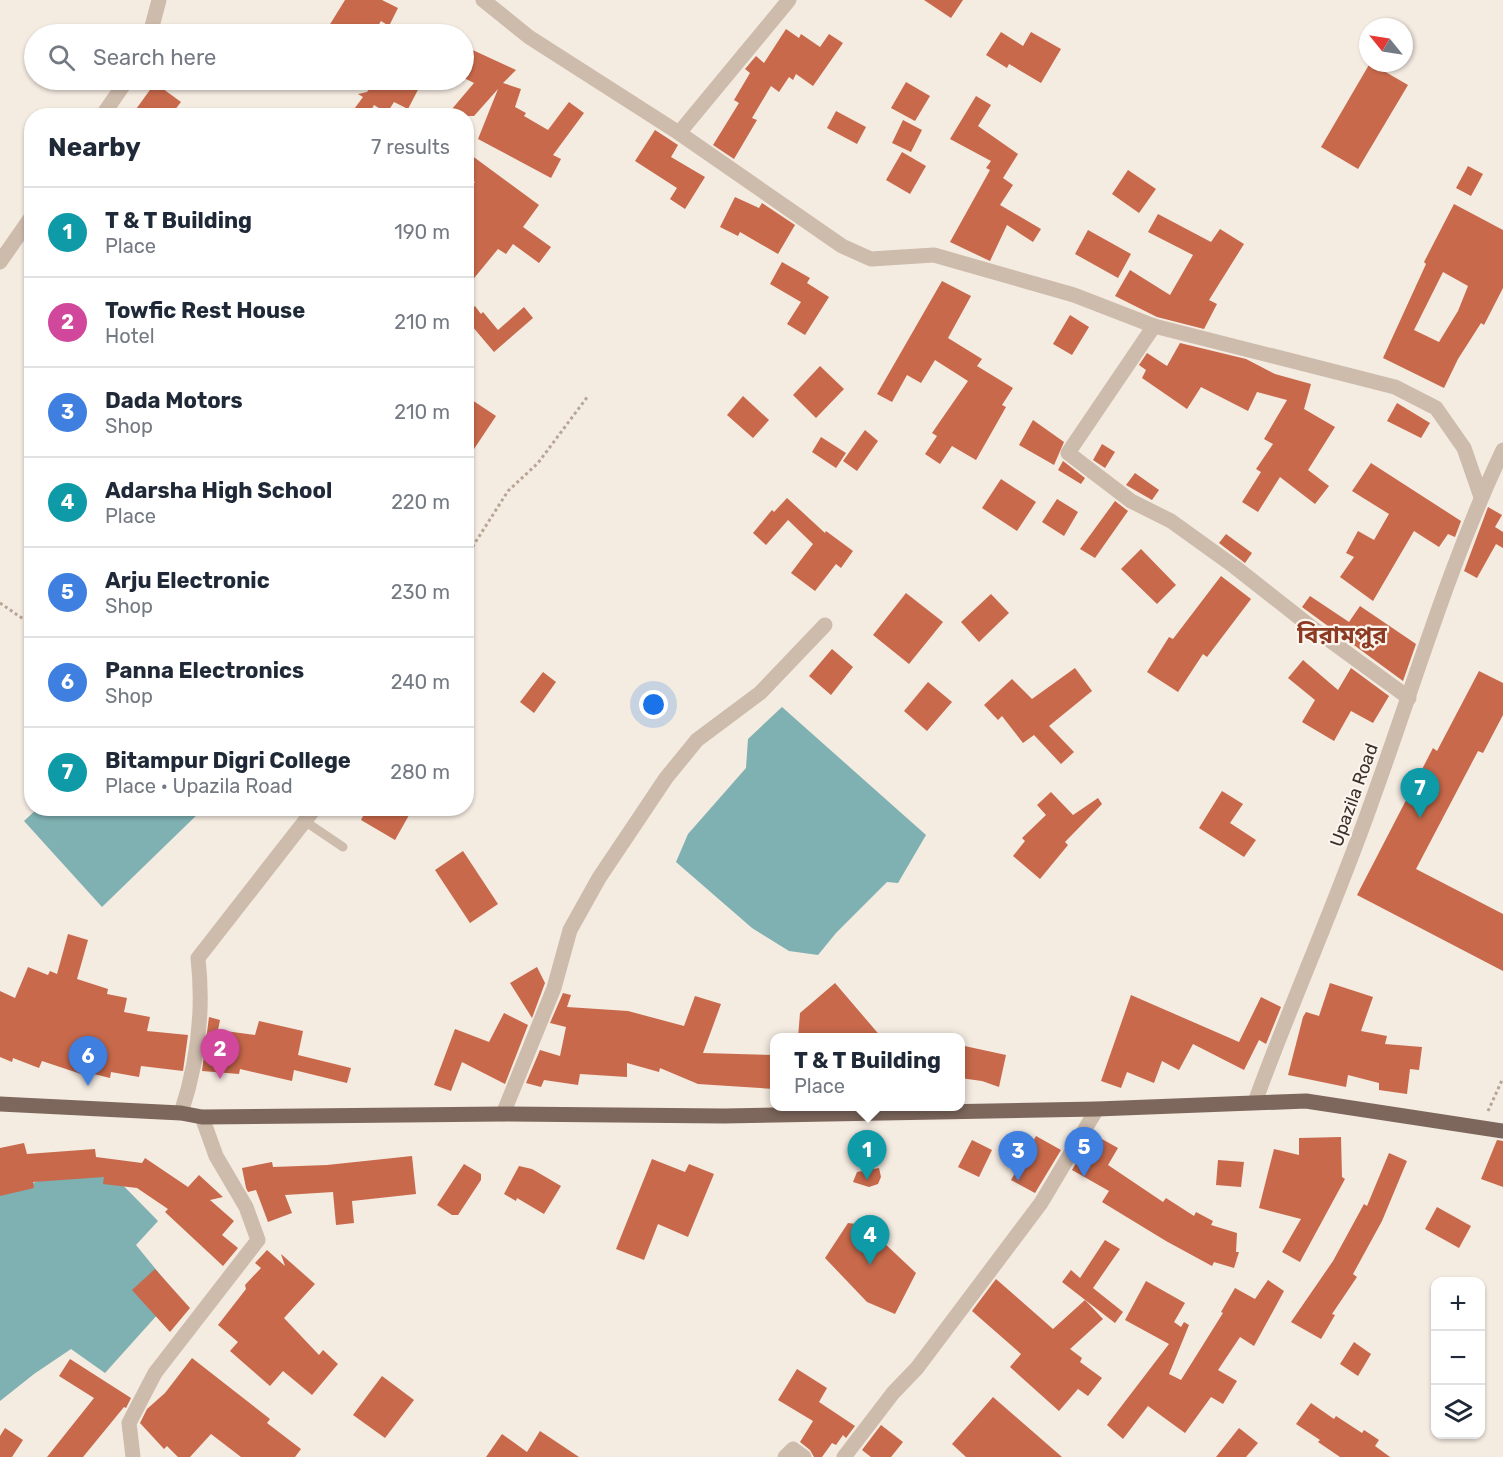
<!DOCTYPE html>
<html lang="en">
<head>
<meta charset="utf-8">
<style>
  body { margin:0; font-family:Rubik,"Noto Sans Bengali",sans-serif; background:#f6f6f7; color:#1f2937 }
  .controls { position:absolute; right:18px; bottom:18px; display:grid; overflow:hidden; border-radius:12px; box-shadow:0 2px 4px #0004 }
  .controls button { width:54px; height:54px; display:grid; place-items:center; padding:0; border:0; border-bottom:2px solid #e0e1e3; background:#fff; color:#1f2937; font:30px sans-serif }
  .compass { position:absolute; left:1359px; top:18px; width:54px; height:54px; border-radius:50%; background:#fff; box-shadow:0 2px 4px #0004; rotate:300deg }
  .you { position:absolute; left:654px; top:705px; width:21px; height:21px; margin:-15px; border:4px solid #fff; border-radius:50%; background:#1a73e8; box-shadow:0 0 0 9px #1a73e833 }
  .badge { display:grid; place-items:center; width:39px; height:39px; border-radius:50%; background:#0f766e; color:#fff; font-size:20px; font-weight:700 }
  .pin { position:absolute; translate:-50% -50px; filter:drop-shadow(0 2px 3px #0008) }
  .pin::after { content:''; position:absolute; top:32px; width:21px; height:18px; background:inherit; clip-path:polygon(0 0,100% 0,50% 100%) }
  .popup { position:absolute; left:770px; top:1033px; width:195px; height:78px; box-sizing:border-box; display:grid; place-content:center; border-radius:12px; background:#fff; filter:drop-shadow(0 2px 4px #0005); font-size:20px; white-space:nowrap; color:#747a83 }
  .popup b { font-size:22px; color:#1f2937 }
  .popup::after { content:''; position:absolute; left:50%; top:100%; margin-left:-12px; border:12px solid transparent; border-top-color:#fff }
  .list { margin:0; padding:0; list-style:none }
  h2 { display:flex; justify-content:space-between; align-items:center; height:78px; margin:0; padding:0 24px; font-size:26px }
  h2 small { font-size:20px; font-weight:400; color:#747a83 }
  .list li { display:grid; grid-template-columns:39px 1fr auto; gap:18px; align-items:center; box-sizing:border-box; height:90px; padding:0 24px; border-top:2px solid #e0e1e3 }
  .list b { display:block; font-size:22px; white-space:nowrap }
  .list p { margin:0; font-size:20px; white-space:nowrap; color:#747a83 }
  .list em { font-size:20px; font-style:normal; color:#747a83 }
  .icon { flex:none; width:33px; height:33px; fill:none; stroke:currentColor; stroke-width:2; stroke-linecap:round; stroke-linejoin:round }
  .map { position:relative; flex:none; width:1503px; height:1457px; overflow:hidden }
  .search { position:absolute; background:#fff; box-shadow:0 2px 4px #0004; left:24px; top:24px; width:450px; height:66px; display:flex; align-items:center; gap:15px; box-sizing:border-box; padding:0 21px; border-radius:33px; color:#747a83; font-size:22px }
  .panel { position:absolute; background:#fff; box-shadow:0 2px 4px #0004; left:24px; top:108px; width:450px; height:708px; border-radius:24px }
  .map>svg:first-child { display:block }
</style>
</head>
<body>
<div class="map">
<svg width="1503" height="1457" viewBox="0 0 1503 1457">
  <rect width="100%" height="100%" fill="#f4ebe1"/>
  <g fill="#7fb0b2">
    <path d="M782 707 926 835 898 883 887 882 836 933 818 955 789 951 752 928 676 862 688 834 746 768 748 739Z"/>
    <path d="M38 808H203V809L102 907 24 821Z"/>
    <path d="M109 1171 158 1221 136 1245 176 1294 105 1373 71 1349 34 1374 0 1401V1193L68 1172Z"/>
  </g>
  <g fill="#c8694b" fill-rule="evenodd">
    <path d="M345 0H382L398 8 389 26 381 21 373 34H324Z"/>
    <path d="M924 0H963L951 18Z"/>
    <path d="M786 29 799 38 801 34 820 47 829 34 843 43 813 86 796 74 793 80 789 77 779 92 771 86 752 118 757 120 734 159 713 145 739 103 734 100 750 73 745 69 756 56 764 63Z"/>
    <path d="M1001 32 1023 46 1031 32 1061 49 1041 83 1009 64 1007 68 986 55Z"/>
    <path d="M464 46 516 70 503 83 521 89 515 107 526 113 524 116 548 130 569 102 584 113 553 155 561 159 551 178 478 139 498 89 474 116H446L474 83 464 78Z"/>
    <path d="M1370 63 1408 85 1358 169 1321 147Z"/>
    <path d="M376 80H388L383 88 423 80 408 109 394 102 387 113 374 105 368 116H349L363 97 358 94 367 92Z"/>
    <path d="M906 82 930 96 915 121 891 108Z"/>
    <path d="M155 83 181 102 170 116H131Z"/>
    <path d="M976 96 991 105 978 126 1018 154 1003 178 1013 185 1000 205 1041 229 1033 242 1007 225 990 261 950 242 990 170 986 168 991 161 950 139Z"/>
    <path d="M836 111 866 127 857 144 827 128Z"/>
    <path d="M903 120 922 130 911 152 892 143Z"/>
    <path d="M655 130 678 145 671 157 705 177 685 209 670 199 677 188 635 161Z"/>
    <path d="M902 152 926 166 910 194 886 180Z"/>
    <path d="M471 155 539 205 523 227 551 247 539 263 513 244 506 254 498 249 466 288V193L475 182 466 177V166Z"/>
    <path d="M1468 166 1483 174 1471 196 1456 188Z"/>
    <path d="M1128 170 1156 189 1139 213 1112 194Z"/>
    <path d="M735 197 759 208 762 203 795 225 778 254 740 232 738 236 720 227Z"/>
    <path d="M1454 204 1503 230V288L1484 325 1481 323 1458 359 1444 388 1383 358 1426 264 1424 262ZM1443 272 1468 286 1458 311 1439 342 1414 330Z"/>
    <path d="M1158 214 1211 242 1220 229 1244 244 1209 300 1217 304 1204 329 1157 317 1115 296 1130 270 1170 295 1193 255 1148 232Z"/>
    <path d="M1088 230 1131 254 1118 278 1075 254Z"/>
    <path d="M782 262 810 278 807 283 829 297 805 335 787 324 801 302 770 284Z"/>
    <path d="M942 281 971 296 948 338 982 359 977 366 1013 388 1002 405 1006 407 976 460 952 446 940 464 925 454 937 436 932 433 968 381 935 360 921 383 907 375 892 402 877 394Z"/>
    <path d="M475 306 481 314 483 312 498 330 524 307 533 318 494 352 466 319V314Z"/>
    <path d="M1070 315 1089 327 1072 355 1053 344Z"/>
    <path d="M1180 343 1246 359 1275 374 1311 384 1304 409 1335 427 1308 470 1329 486 1315 504 1280 477 1258 512 1242 502 1261 472 1256 469 1273 444 1264 439 1287 400 1257 392 1248 411 1201 387 1187 409 1142 378 1146 370 1139 365 1147 353 1167 366Z"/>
    <path d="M820 366 844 389 816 418 793 395Z"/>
    <path d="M466 396 496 416 466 461Z"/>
    <path d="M743 396 769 420 753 438 727 415Z"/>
    <path d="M1397 403 1430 423 1421 438 1387 421Z"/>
    <path d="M1033 420 1064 442 1054 465 1019 445Z"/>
    <path d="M865 430 878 441 857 471 843 461Z"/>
    <path d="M821 437 846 453 836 468 812 452Z"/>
    <path d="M1102 444 1115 452 1105 468 1093 460Z"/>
    <path d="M1063 461 1085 478 1081 484 1058 470Z"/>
    <path d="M1371 463 1461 521 1455 537 1448 534 1439 547 1414 531 1373 601 1340 577 1354 557 1346 553 1358 531 1374 540 1389 514 1352 491Z"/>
    <path d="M1135 473 1159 490 1152 500 1126 485Z"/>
    <path d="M1001 479 1036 502 1017 531 982 508Z"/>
    <path d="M787 498 825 533 826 531 853 551 841 568 836 564 815 591 791 573 813 544 788 520 766 545 753 533 772 510 774 512Z"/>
    <path d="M1057 499 1078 512 1064 536 1042 522Z"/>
    <path d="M1115 501 1128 511 1095 558 1080 549Z"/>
    <path d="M1488 507 1502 515 1495 527 1503 532V548L1496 544 1477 578 1464 571Z"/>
    <path d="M1226 534 1252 553 1245 563 1219 543Z"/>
    <path d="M1141 549 1176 585 1157 604 1121 569Z"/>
    <path d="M1221 576 1251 599 1207 657 1203 654 1178 692 1147 672 1169 637 1173 639Z"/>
    <path d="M906 593 943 622 909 664 873 635Z"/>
    <path d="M991 594 1009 613 979 642 961 622Z"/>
    <path d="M1310 596 1349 622 1360 606 1416 644 1403 681 1302 607Z"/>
    <path d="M832 649 853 667 831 695 809 676Z"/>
    <path d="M1303 660 1338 690 1351 668 1389 696 1373 723 1351 711 1334 741 1302 722 1315 700 1288 678Z"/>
    <path d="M1075 668 1092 691 1049 726 1074 752 1061 764 1034 735 1023 743 1002 716 998 720 984 705 1012 679 1032 699Z"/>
    <path d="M1479 671 1503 683V715L1483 753 1478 751 1416 869 1503 914V971L1357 895 1433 748 1437 751Z"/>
    <path d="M543 672 556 682 534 713 520 702Z"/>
    <path d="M928 682 952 702 927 731 904 711Z"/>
    <path d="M1222 791 1243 804 1230 823 1256 840 1244 857 1199 828Z"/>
    <path d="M1051 792 1073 815 1098 798 1102 804 1065 842 1068 845 1040 879 1013 856 1025 841 1022 838 1046 815 1037 805Z"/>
    <path d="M367 808H413L395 840 361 820Z"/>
    <path d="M463 851 498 904 470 923 435 870Z"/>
    <path d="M68 934 88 940 77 979 108 989 107 994 127 998 124 1012 150 1017 147 1031 188 1035 183 1071 141 1066 139 1077 111 1072 110 1078 82 1071 81 1074 42 1061 39 1068 13 1058 12 1062 0 1057V991L15 998 28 967 48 975 50 971 57 974Z"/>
    <path d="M537 967 545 983 532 1018 510 983Z"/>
    <path d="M835 983 882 1038H798L800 1013Z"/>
    <path d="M1330 983 1373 997 1361 1031 1387 1036 1385 1044 1422 1047 1419 1070 1410 1069 1407 1094 1379 1090V1083L1348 1075 1346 1087 1288 1075 1303 1017 1306 1012 1319 1016Z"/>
    <path d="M563 993 571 995 567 1007 628 1011 684 1026 695 996 721 1004 703 1053 774 1055V1089L698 1084 660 1068 659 1072 627 1063V1077L580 1074 578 1085 544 1080 541 1087 526 1083 540 1050 560 1056 566 1027 550 1023Z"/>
    <path d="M1131 995 1239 1042 1261 997 1281 1007 1266 1044 1259 1040 1244 1070 1193 1044 1179 1070 1162 1061 1154 1083 1127 1072 1121 1088 1101 1081Z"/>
    <path d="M504 1013 528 1025 505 1084 462 1062 451 1091 434 1085 455 1029 489 1042Z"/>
    <path d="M209 1017 220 1020 218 1030 255 1035 259 1021 303 1031 298 1055 351 1068 347 1083 294 1070 292 1081 240 1069 239 1074 202 1071Z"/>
    <path d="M960 1045 1006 1055 999 1087 982 1081 960 1078Z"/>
    <path d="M1093 1134 1118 1148 1108 1165 1163 1202 1166 1198 1194 1216 1196 1212 1213 1221 1211 1225 1237 1233 1236 1252H1239L1234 1268 1214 1262 1212 1266 1166 1241 1102 1202 1109 1191 1072 1170Z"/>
    <path d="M1036 1136 1061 1150 1035 1193 1011 1180Z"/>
    <path d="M1341 1137 1342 1177 1345 1179 1300 1262 1282 1252 1301 1219 1259 1208 1274 1149 1299 1155V1138Z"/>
    <path d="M972 1140 992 1150 979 1177 958 1167Z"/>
    <path d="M1497 1140 1503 1141V1187L1481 1179Z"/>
    <path d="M24 1143 27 1154 95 1149 96 1157 142 1163 145 1158 188 1187 199 1175 223 1197 210 1200 234 1221 222 1235 238 1248 223 1266 165 1212 168 1209 137 1188 103 1184 104 1177 33 1182 34 1188 0 1196V1148Z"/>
    <path d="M1389 1153 1407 1161 1382 1221 1353 1274 1357 1277 1332 1314 1335 1315 1321 1339 1291 1322 1333 1261 1364 1204 1367 1206Z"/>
    <path d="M412 1156 416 1194 352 1201 354 1223 336 1225 333 1192 285 1195 292 1213 268 1222 256 1190 248 1192 246 1188 242 1168 272 1162 273 1167 327 1165Z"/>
    <path d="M652 1159 685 1172 689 1164 714 1174 688 1237 658 1224 644 1260 616 1249Z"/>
    <path d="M1218 1160 1244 1162 1241 1187 1216 1185Z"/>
    <path d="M464 1164 481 1174V1180L458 1215H452L437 1205Z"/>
    <path d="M519 1166 532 1169 561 1186 544 1214 517 1198 516 1201 504 1194Z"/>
    <path d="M879 1168 881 1177 878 1184 869 1187 853 1182 857 1172Z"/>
    <path d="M1437 1207 1471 1226 1459 1248 1425 1229Z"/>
    <path d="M848 1223 865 1225 916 1273 895 1314 867 1302 825 1258Z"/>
    <path d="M1105 1240 1120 1249 1093 1288 1123 1312 1115 1323 1062 1282 1071 1270 1080 1278Z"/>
    <path d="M267 1250 285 1266 281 1254 315 1284 284 1318 319 1355 323 1350 338 1364 312 1395 283 1371 270 1386 230 1351 238 1342 218 1325 246 1289 245 1285 261 1268 255 1263Z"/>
    <path d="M155 1269 190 1308 170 1332 132 1290Z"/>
    <path d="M996 1279 1053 1329 1085 1300 1103 1319 1070 1349 1082 1358 1080 1362 1102 1378 1088 1396 1078 1389 1059 1411 1010 1367 1021 1354 972 1311Z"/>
    <path d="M1268 1280 1284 1291 1254 1346 1240 1337 1218 1370 1237 1381 1223 1404 1211 1397 1185 1433 1148 1406 1123 1439 1107 1425 1169 1344 1125 1320 1146 1281 1185 1303 1174 1322 1181 1327 1184 1322 1189 1325 1169 1374 1181 1380 1223 1313 1221 1312 1235 1288 1255 1299Z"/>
    <path d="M1354 1342 1371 1354 1358 1376 1340 1364Z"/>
    <path d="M192 1358 270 1419 267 1423 301 1449 295 1457H241L211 1434 190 1457H178L167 1446 164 1449 140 1423 147 1409 165 1393Z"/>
    <path d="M70 1359 131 1398 126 1408 124 1407 83 1457H47L94 1398 59 1376Z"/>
    <path d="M797 1369 827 1388 819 1402 855 1426 846 1438 843 1435 836 1445 832 1443 822 1457H814L810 1450 800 1442 813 1421 778 1400Z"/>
    <path d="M382 1376 414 1400 385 1438 353 1415Z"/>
    <path d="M993 1397 1062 1457H966L952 1444Z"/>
    <path d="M1311 1403 1334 1419 1336 1416 1362 1433 1364 1430 1379 1440 1375 1446 1390 1457H1340L1318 1442 1320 1440 1296 1424Z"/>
    <path d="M881 1425 903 1442 891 1457H871L862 1450Z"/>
    <path d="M5 1428 23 1440 12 1457H0V1436Z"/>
    <path d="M1239 1428 1258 1443 1246 1457H1216Z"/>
    <path d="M540 1431 579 1457H486L502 1434 527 1452Z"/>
  </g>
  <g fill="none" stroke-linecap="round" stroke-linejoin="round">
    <g stroke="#b9a596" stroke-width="3" stroke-dasharray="3 3" stroke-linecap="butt">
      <path d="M466 557 508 491 538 463 588 396"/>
      <path d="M466 593 471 598 473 608 466 615"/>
      <path d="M0 603 32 625"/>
      <path d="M1488 1111 1503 1078"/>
    </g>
    <path stroke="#cdbbac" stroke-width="9" d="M306 822 343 847"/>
    <g stroke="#cdbbac" stroke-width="15">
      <path d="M483 0 529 37 679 133 842 246 871 259 934 255 1074 295 1154 326 1395 387 1436 408 1464 448 1481 497"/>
      <path d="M150 34 159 0"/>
      <path d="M102 116 127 80"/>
      <path d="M679 133 789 0"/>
      <path d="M0 262 32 216"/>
      <path d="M1154 326 1068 453 1131 501 1171 521 1235 567 1310 626 1409 698"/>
      <path d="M1255 1102C1292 1000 1337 901 1373 798 1415 682 1450 562 1503 450"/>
      <path d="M181 1113C198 1062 204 1011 198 958L315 808"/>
      <path d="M503 1114 554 988 570 930 599 878 666 778 697 740 760 693 825 625"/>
      <path d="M133 1457 129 1423 155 1373 258 1240 246 1207 216 1156 202 1117"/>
      <path d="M785 1457 793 1449 804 1457"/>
      <path d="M844 1457 893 1393 917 1368 1041 1203 1097 1109"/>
    </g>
    <path stroke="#7d675c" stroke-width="15" d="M0 1104 181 1113 202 1117 503 1114 724 1116 1097 1109 1306 1101 1503 1131"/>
  </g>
  <g text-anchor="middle" stroke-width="4.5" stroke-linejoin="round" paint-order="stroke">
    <g font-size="18" fill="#3b302b" stroke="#fbf5ee">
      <text transform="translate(1354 795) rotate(-70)" y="6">Upazila Road</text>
    </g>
    <g font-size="24" font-weight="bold" fill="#8c3b22" stroke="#fbf5ee">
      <text x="1342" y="643">বিরামপুর</text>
    </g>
  </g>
</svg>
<div class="controls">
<button>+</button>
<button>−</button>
<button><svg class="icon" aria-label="layers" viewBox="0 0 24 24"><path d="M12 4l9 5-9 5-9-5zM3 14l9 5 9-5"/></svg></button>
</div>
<svg class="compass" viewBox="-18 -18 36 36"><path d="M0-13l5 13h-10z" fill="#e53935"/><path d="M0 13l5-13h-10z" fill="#747a83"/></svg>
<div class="you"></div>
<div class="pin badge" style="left:867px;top:1180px;background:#0f9aa8">1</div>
<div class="popup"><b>T &amp; T Building</b>Place</div>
<div class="pin badge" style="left:220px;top:1079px;background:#d1479c">2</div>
<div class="pin badge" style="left:1018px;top:1181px;background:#3f7fe0">3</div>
<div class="pin badge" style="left:870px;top:1265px;background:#0f9aa8">4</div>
<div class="pin badge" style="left:1084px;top:1177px;background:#3f7fe0">5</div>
<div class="pin badge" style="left:88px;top:1086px;background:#3f7fe0">6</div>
<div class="pin badge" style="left:1420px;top:818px;background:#0f9aa8">7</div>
<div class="search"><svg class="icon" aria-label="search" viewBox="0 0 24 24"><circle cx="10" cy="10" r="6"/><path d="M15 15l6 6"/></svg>Search here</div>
<section class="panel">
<h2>Nearby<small>7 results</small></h2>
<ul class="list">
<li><span class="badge" style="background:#0f9aa8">1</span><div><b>T &amp; T Building</b><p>Place</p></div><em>190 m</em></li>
<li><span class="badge" style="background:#d1479c">2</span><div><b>Towfic Rest House</b><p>Hotel</p></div><em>210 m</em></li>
<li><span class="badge" style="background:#3f7fe0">3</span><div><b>Dada Motors</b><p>Shop</p></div><em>210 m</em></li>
<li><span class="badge" style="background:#0f9aa8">4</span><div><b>Adarsha High School</b><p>Place</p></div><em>220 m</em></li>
<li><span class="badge" style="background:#3f7fe0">5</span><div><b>Arju Electronic</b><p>Shop</p></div><em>230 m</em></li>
<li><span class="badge" style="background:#3f7fe0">6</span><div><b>Panna Electronics</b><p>Shop</p></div><em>240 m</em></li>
<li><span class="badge" style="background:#0f9aa8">7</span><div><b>Bitampur Digri College</b><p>Place · Upazila Road</p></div><em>280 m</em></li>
</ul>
</section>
</div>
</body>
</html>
